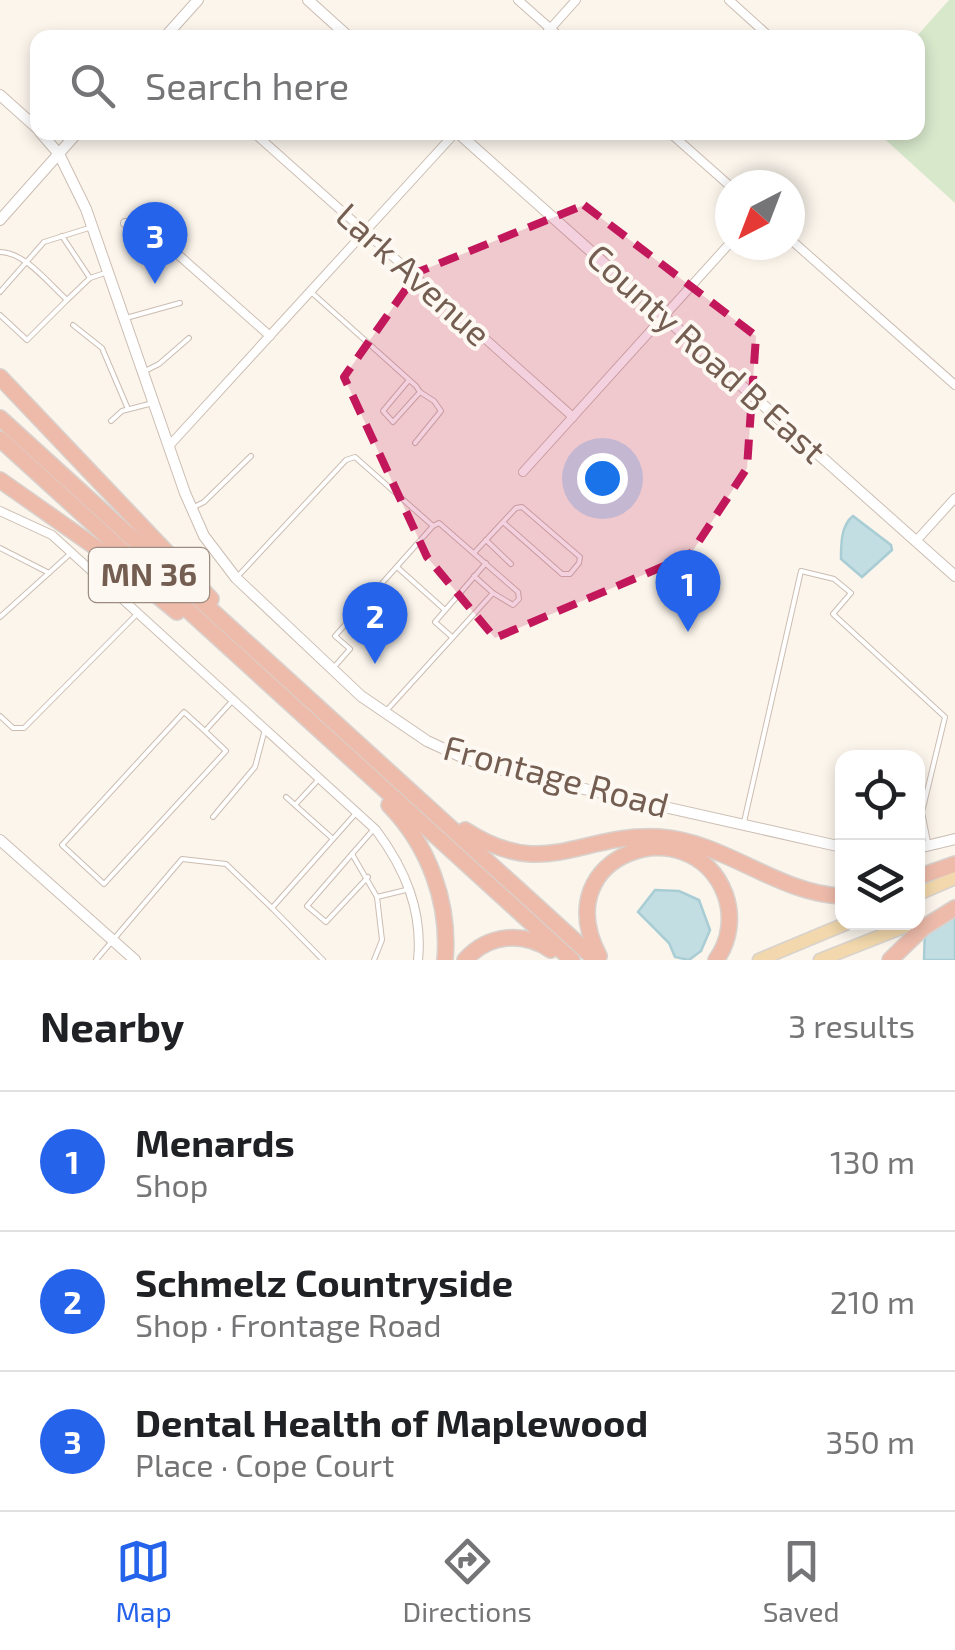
<!DOCTYPE html>
<html lang="en">
<head>
<meta charset="utf-8">
<style>
  body { margin:0; font-family:"Exo 2",sans-serif; background:#f6f6f6; color:#202124 }
  .controls { position:absolute; right:30px; bottom:30px; display:grid; overflow:hidden; border-radius:20px; box-shadow:0 5px 15px #0003 }
  .controls button { width:90px; height:90px; display:grid; place-items:center; padding:0; border:0; border-bottom:2px solid #e0e0e0; background:#fff; color:#202124; font:50px sans-serif }
  .compass { position:absolute; left:715px; top:170px; width:90px; height:90px; border-radius:50%; background:#fff; box-shadow:0 5px 15px #0003; rotate:222deg }
  .you { position:absolute; left:602px; top:478px; width:35px; height:35px; margin:-25px; border:8px solid #fff; border-radius:50%; background:#1a73e8; box-shadow:0 0 0 15px #1a73e833 }
  .badge { display:grid; place-items:center; width:65px; height:65px; border-radius:50%; background:#2563eb; color:#fff; font-size:32px; font-weight:700 }
  .pin { position:absolute; translate:-50% -82px; filter:drop-shadow(0 2px 5px #0008) }
  .pin::after { content:''; position:absolute; top:52px; width:35px; height:30px; background:inherit; clip-path:polygon(0 0,100% 0,50% 100%) }
  .list { margin:0; padding:0; list-style:none }
  h2 { display:flex; justify-content:space-between; align-items:center; height:130px; margin:0; padding:0 40px; font-size:42px }
  h2 small { font-size:32px; font-weight:400; color:#757577 }
  .list li { display:grid; grid-template-columns:65px 1fr auto; gap:30px; align-items:center; box-sizing:border-box; height:140px; padding:0 40px; border-top:2px solid #e0e0e0 }
  .list b { display:block; font-size:38px; white-space:nowrap }
  .list p { margin:0; font-size:32px; white-space:nowrap; color:#757577 }
  .list em { font-size:32px; font-style:normal; color:#757577 }
  .icon { flex:none; width:55px; height:55px; fill:none; stroke:currentColor; stroke-width:2; stroke-linecap:round; stroke-linejoin:round }
  .map { position:relative; flex:none; width:955px; height:960px; overflow:hidden }
  .search { position:absolute; background:#fff; box-shadow:0 5px 15px #0003; left:30px; right:30px; top:30px; height:110px; display:flex; align-items:center; gap:25px; box-sizing:border-box; padding:0 35px; border-radius:20px; color:#757577; font-size:38px }
  .sheet { height:550px; background:#fff }
  nav { display:flex; justify-content:space-around; align-items:center; box-sizing:border-box; height:140px; border-top:2px solid #e0e0e0; background:#fff; font-size:28px; color:#757577 }
  nav a { display:grid; justify-items:center; gap:5px }
  nav .on { color:#2563eb }
  .map>svg:first-child { display:block }
</style>
</head>
<body>
<div class="map">
<svg width="955" height="960" viewBox="0 0 955 960">
  <rect width="100%" height="100%" fill="#fbf5ec"/>
  <path fill="#d7e8cb" d="M949 0H955V203L878 133 918 132 916 37Z"/>
  <g fill="#c2dee3" stroke="#a9cdd4" stroke-width="2.5">
    <path d="M853 516 891 545 892 550 862 577 841 559C841 544 841 525 853 516Z"/>
    <path d="M655 890 679 891 699 900 710 930 701 951 689 960 675 957 669 943 638 912Z"/>
    <path d="M955 915V960H924L925 927Z"/>
  </g>
  <g fill="none" stroke-linecap="round" stroke-linejoin="round">
    <g stroke="#ccbdb2" stroke-width="6">
      <g id="service">
        <path d="M146 132 150 137"/>
        <path d="M62 236 90 278"/>
        <path d="M0 252C25 252 49 284 67 300L90 278 108 272"/>
        <path d="M310 291 416 386 420 392 393 422 383 411 409 380"/>
        <path d="M0 292 44 242 92 227"/>
        <path d="M0 315 27 340 67 300"/>
        <path d="M126 318 180 303"/>
        <path d="M73 325 102 348 128 409"/>
        <path d="M145 371 159 364 189 338"/>
        <path d="M111 421 122 411 149 404"/>
        <path d="M415 443 441 411 434 401 420 392"/>
        <path d="M196 506 204 502 251 456"/>
        <path d="M486 540 511 564"/>
        <path d="M0 548 49 573"/>
        <path d="M474 553 516 508 522 507 580 557 579 563 570 574H562L503 522"/>
        <path d="M397 567 445 610"/>
        <path d="M239 575 346 460 355 457 433 526"/>
        <path d="M474 576 493 593"/>
        <path d="M0 617 71 553"/>
        <path d="M452 637 435 622 486 563"/>
        <path d="M335 666 350 649 335 636 433 526 439 523 518 592 519 599 513 605 493 593 387 710"/>
        <path d="M0 716 13 728H24L138 613"/>
        <path d="M205 731 184 712 62 845 104 884 226 751 205 731 234 699"/>
        <path d="M286 797 333 839"/>
        <path d="M295 805 319 779"/>
        <path d="M213 817 255 767 264 733"/>
        <path d="M744 822 801 571 834 579 851 593 833 614 945 717 922 812 928 842"/>
        <path d="M373 830 352 854 377 897 410 889"/>
        <path d="M352 854 307 906 326 922 368 877"/>
        <path d="M96 960 182 859 226 864 272 908"/>
        <path d="M323 960 272 908 357 812"/>
        <path d="M374 960 382 940 377 897"/>
      </g>
    </g>
    <g stroke="#ccbdb2" stroke-width="10">
      <g id="minor">
        <path d="M518 0 561 38"/>
        <path d="M729 0 771 38"/>
        <path d="M542 38 576 0"/>
        <path d="M253 132 573 417"/>
        <path d="M669 132 730 186"/>
        <path d="M125 223 148 228 270 336"/>
        <path d="M790 239 955 385"/>
        <path d="M169 446 456 132"/>
        <path d="M523 472 730 243"/>
        <path d="M0 511 52 535 376 830C405 869 423 911 418 960"/>
        <path d="M916 541 955 498"/>
      </g>
    </g>
    <g stroke="#ccbdb2" stroke-width="12">
      <g id="tertiary">
        <path d="M308 0 350 38"/>
        <path d="M164 38 198 0"/>
        <path d="M0 95 38 129"/>
        <path d="M40 132 59 154 86 209 185 493 204 536 236 578 361 696 427 741 466 759 509 772 842 847"/>
        <path d="M457 132 955 576"/>
        <path d="M0 220 78 132"/>
        <path d="M0 840 135 960"/>
        <path d="M918 848 955 839"/>
      </g>
    </g>
    <g stroke="#d8d2ce" stroke-width="15">
      <g id="primary">
        <path d="M918 894 955 878"/>
        <path d="M759 960 850 922"/>
        <path d="M820 960 916 922"/>
      </g>
    </g>
    <g stroke="#d8d2ce" stroke-width="18">
      <g id="motorway">
        <path d="M0 377 211 599"/>
        <path d="M0 418 596 960"/>
        <path d="M0 439 572 960"/>
        <path d="M0 480 115 561 177 612"/>
        <path d="M389 805C429 846 450 903 445 960"/>
        <path d="M465 830C546 882 579 833 659 837 724 841 778 894 842 896"/>
        <path d="M918 877 955 864"/>
        <path d="M599 956C545 853 691 806 725 894 733 916 730 941 716 960"/>
        <path d="M465 960C488 934 523 931 551 950"/>
        <path d="M890 960 923 928 955 908"/>
      </g>
    </g>
    <use href="#service" stroke="#fff" stroke-width="4"/>
    <use href="#minor" stroke="#fff" stroke-width="8"/>
    <use href="#tertiary" stroke="#fff" stroke-width="10"/>
    <use href="#primary" stroke="#f2d8ac" stroke-width="12"/>
    <use href="#motorway" stroke="#eba" stroke-width="15"/>
  </g>
  <path fill="#c2185b" fill-opacity="0.2" stroke="#c2185b" stroke-width="8" stroke-dasharray="20 12" stroke-linejoin="round" d="M584 205 756 336 747 468 690 555 495 638 427 557 344 377 418 272Z"/>
  <g text-anchor="middle" stroke-width="8" stroke-linejoin="round" paint-order="stroke">
    <rect fill="#fdf9f2" stroke="#9d8c81" stroke-width="2.5" x="89" y="548" width="120" height="54" rx="8"/>
    <g font-size="32" font-weight="bold" fill="#745d51">
      <text x="149" y="586">MN 36</text>
    </g>
    <g font-size="35" fill="#745d51" stroke="#fdf9f2">
      <text transform="translate(413 275) rotate(42)" y="12">Lark Avenue</text>
      <text transform="translate(706 354) rotate(42)" y="12">County Road B East</text>
      <text transform="translate(556 777) rotate(15)" y="12">Frontage Road</text>
    </g>
  </g>
</svg>
<div class="controls">
<button><svg class="icon" aria-label="locate" viewBox="0 0 24 24"><circle cx="12" cy="12" r="6"/><path d="M12 2v4M12 18v4M2 12h4M18 12h4"/></svg></button>
<button><svg class="icon" aria-label="layers" viewBox="0 0 24 24"><path d="M12 4l9 5-9 5-9-5zM3 14l9 5 9-5"/></svg></button>
</div>
<svg class="compass" viewBox="-18 -18 36 36"><path d="M0-13l5 13h-10z" fill="#e53935"/><path d="M0 13l5-13h-10z" fill="#757577"/></svg>
<div class="you"></div>
<div class="pin badge" style="left:688px;top:632px">1</div>
<div class="pin badge" style="left:375px;top:664px">2</div>
<div class="pin badge" style="left:155px;top:284px">3</div>
<div class="search"><svg class="icon" aria-label="search" viewBox="0 0 24 24"><circle cx="10" cy="10" r="6"/><path d="M15 15l6 6"/></svg>Search here</div>
</div>
<section class="sheet">
<h2>Nearby<small>3 results</small></h2>
<ul class="list">
<li><span class="badge">1</span><div><b>Menards</b><p>Shop</p></div><em>130 m</em></li>
<li><span class="badge">2</span><div><b>Schmelz Countryside</b><p>Shop · Frontage Road</p></div><em>210 m</em></li>
<li><span class="badge">3</span><div><b>Dental Health of Maplewood</b><p>Place · Cope Court</p></div><em>350 m</em></li>
</ul>
</section>
<nav>
<a class="on"><svg class="icon" aria-label="map" viewBox="0 0 24 24"><path d="M3 6l6-2 6 2 6-2v14l-6 2-6-2-6 2zM9 4v14M15 6v14"/></svg>Map</a>
<a><svg class="icon" aria-label="directions" viewBox="0 0 24 24"><path d="M12 3l9 9-9 9-9-9zM9 14v-3h6M13 9l2 2-2 2"/></svg>Directions</a>
<a><svg class="icon" aria-label="saved" viewBox="0 0 24 24"><path d="M7 4h10v16l-5-4-5 4z"/></svg>Saved</a>
</nav>
</body>
</html>
